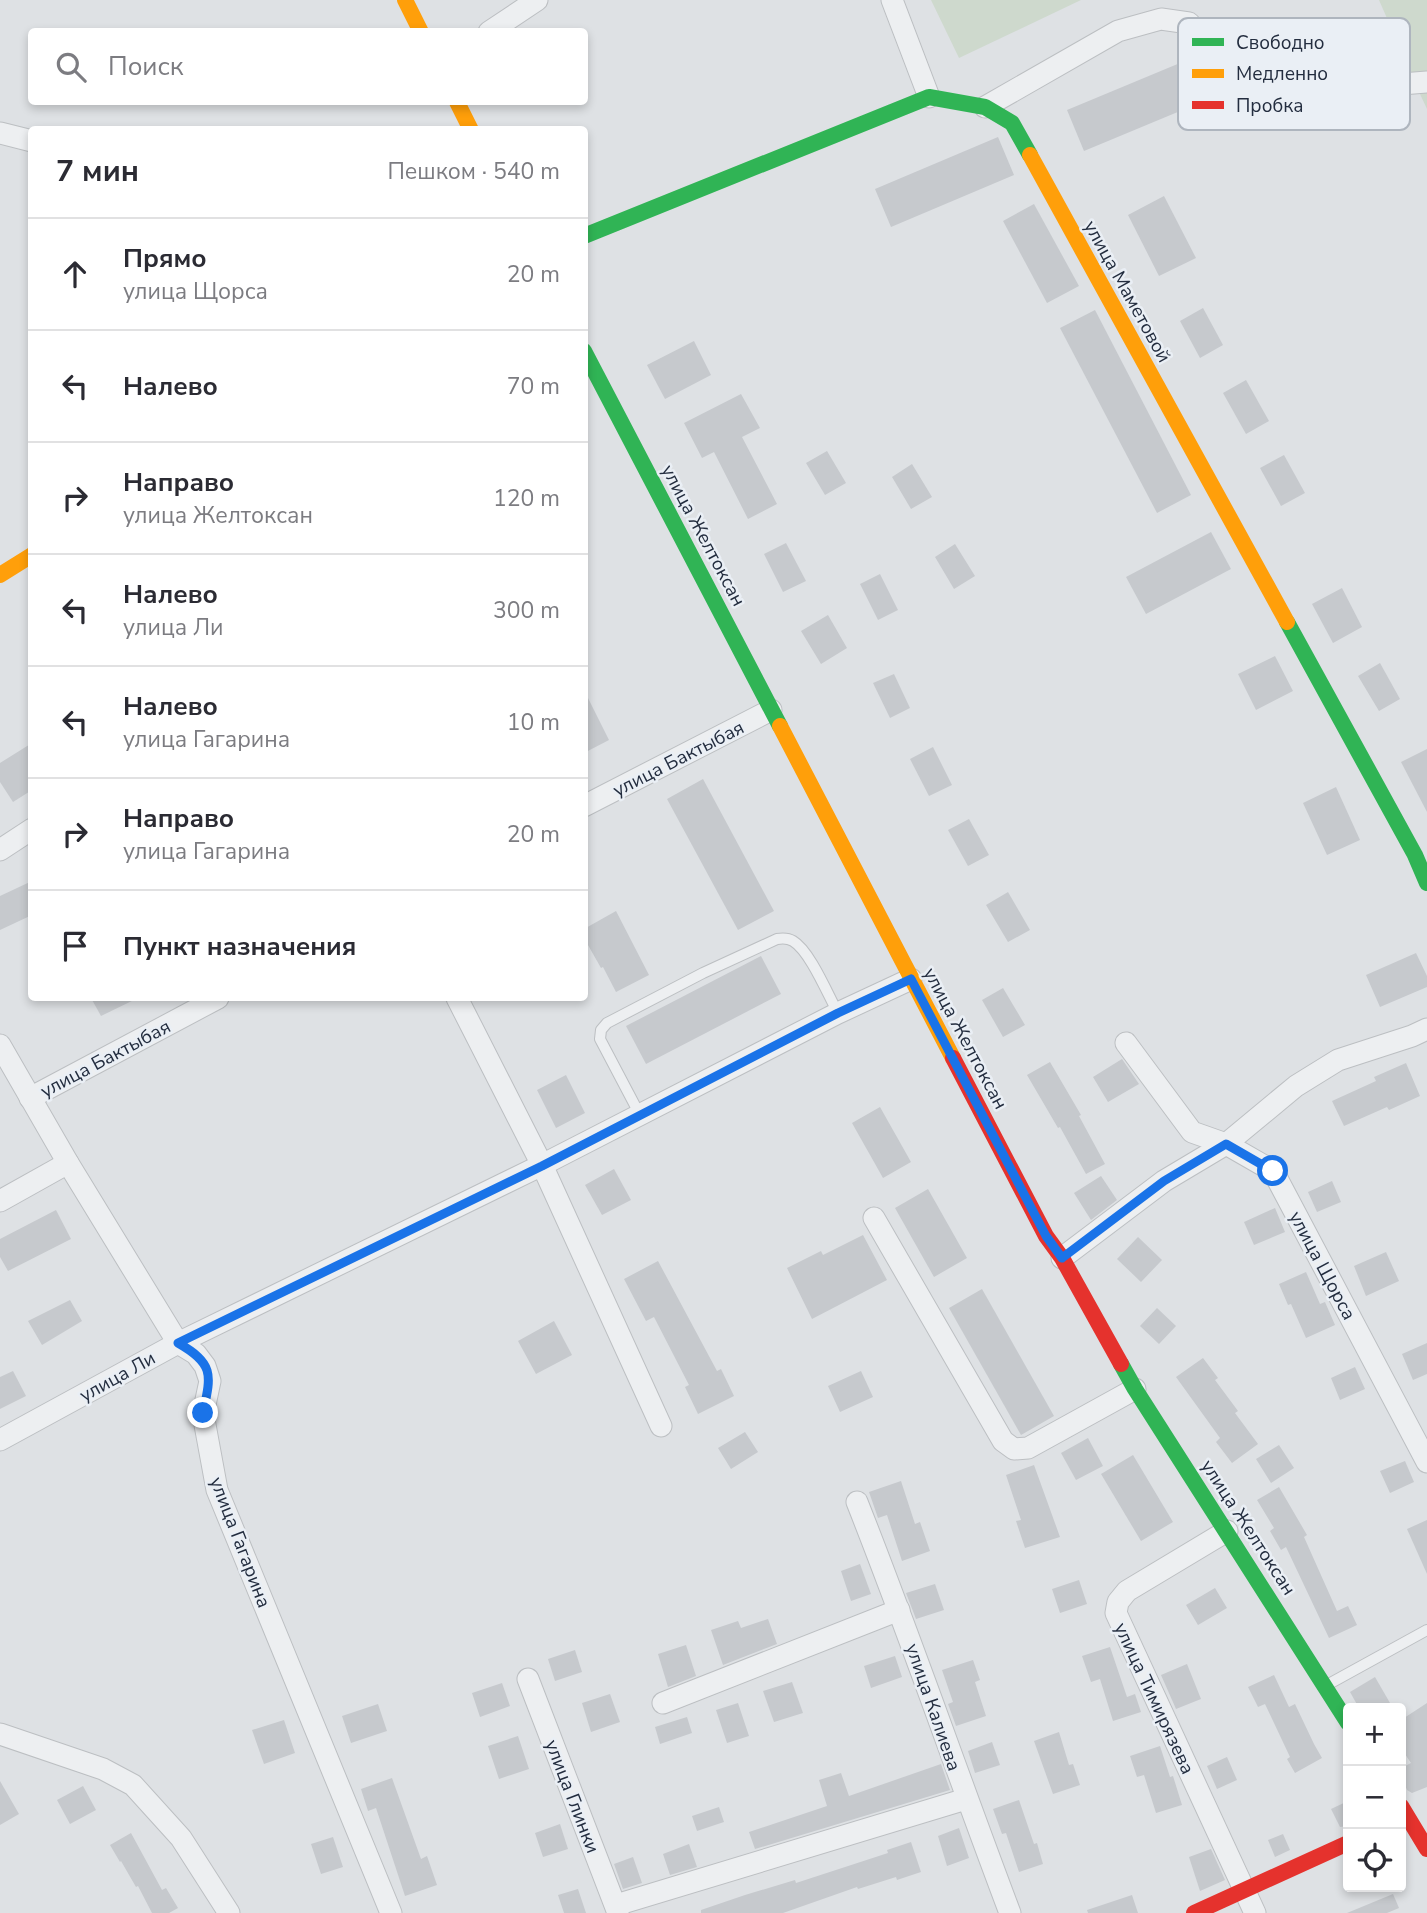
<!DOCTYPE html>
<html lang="ru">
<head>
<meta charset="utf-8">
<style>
  body { margin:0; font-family:"Nunito Sans",sans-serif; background:#f2f2f3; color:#2b2b33 }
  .controls { position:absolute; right:21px; bottom:21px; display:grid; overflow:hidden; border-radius:7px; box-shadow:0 4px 10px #0003 }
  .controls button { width:63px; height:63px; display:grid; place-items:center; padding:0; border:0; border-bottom:2px solid #e1e1e2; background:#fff; color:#2b2b33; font:35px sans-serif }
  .stop { position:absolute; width:21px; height:21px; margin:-16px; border:5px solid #1a73e8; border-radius:50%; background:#fff }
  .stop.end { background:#1a73e8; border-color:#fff; box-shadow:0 2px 7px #0008 }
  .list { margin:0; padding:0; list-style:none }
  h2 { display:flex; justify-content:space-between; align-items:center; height:91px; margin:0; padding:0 28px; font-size:30px }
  h2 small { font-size:23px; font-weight:400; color:#7c7c81 }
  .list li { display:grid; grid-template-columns:46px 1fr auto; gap:21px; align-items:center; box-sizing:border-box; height:112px; padding:0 28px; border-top:2px solid #e1e1e2 }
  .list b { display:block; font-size:26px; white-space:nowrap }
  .list p { margin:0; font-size:23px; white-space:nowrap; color:#7c7c81 }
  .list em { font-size:23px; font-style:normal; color:#7c7c81 }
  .icon { flex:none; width:38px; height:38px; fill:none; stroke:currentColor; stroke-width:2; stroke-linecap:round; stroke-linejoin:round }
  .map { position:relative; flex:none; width:1427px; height:1913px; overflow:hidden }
  .search { position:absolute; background:#fff; box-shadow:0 4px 10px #0003; left:28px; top:28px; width:560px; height:77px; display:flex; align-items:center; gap:18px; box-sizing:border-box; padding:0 24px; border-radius:7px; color:#7c7c81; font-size:26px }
  .panel { position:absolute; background:#fff; box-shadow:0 4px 10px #0003; left:28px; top:126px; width:560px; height:875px; border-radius:7px }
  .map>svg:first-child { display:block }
</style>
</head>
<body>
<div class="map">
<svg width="1427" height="1913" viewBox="0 0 1427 1913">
  <rect width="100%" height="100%" fill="#dee1e4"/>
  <g fill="#ced9cd">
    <path d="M931 0H1081L959 58Z"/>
    <path d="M1379 0H1427V109L1420 94Z"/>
  </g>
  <g fill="#c6c9cd">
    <path d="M1192 58 1209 99 1084 151 1067 110Z"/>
    <path d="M998 137 1014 175 891 227 875 189Z"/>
    <path d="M1164 196 1196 258 1159 276 1128 215Z"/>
    <path d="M1034 204 1079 286 1047 303 1003 221Z"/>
    <path d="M1203 308 1223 345 1200 358 1180 321Z"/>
    <path d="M1095 310 1191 495 1157 513 1060 328Z"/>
    <path d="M694 341 711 375 665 399 647 365Z"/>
    <path d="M1246 380 1269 421 1246 434 1223 393Z"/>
    <path d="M741 394 760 428 742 437 777 504 748 519 714 452 702 458 684 423Z"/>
    <path d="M827 451 846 483 825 495 806 463Z"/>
    <path d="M1284 455 1305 493 1281 506 1260 468Z"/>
    <path d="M912 464 932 497 911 509 892 477Z"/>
    <path d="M1211 532 1231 569 1146 614 1126 577Z"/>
    <path d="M786 543 806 581 783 592 764 554Z"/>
    <path d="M955 544 975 576 954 589 935 557Z"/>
    <path d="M880 574 898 610 878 620 860 584Z"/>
    <path d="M1342 588 1362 627 1333 643 1312 604Z"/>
    <path d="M828 615 847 648 821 664 801 631Z"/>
    <path d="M1275 656 1293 691 1256 710 1238 674Z"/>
    <path d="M1380 663 1400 699 1379 711 1358 676Z"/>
    <path d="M894 674 910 708 890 718 873 683Z"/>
    <path d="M584 690 609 740 584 753Z"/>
    <path d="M32 743V790L13 802 0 782V763Z"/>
    <path d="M933 747 952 785 929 796 910 759Z"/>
    <path d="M1427 749V812L1401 762Z"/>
    <path d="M703 779 774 911 738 930 667 799Z"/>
    <path d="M1336 787 1360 840 1327 855 1303 803Z"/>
    <path d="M969 819 989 855 968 866 948 830Z"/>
    <path d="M32 881V915L0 930V896Z"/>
    <path d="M1008 892 1030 930 1008 942 986 905Z"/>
    <path d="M616 911 649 975 616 992 603 967 601 968 584 938V929Z"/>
    <path d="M1416 953 1427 976V987L1380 1007 1366 975Z"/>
    <path d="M761 956 781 994 646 1064 626 1026Z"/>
    <path d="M1003 988 1025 1025 1003 1037 982 1000Z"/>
    <path d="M91 998H138L101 1016Z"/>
    <path d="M1122 1059 1139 1084 1108 1102 1093 1077Z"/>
    <path d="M1050 1062 1081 1115 1079 1116 1105 1164 1086 1174 1060 1127 1058 1128 1027 1075Z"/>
    <path d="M1406 1063 1420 1096 1389 1110 1387 1107 1344 1126 1332 1101 1376 1081 1374 1077Z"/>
    <path d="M566 1075 585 1113 556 1128 537 1090Z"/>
    <path d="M880 1107 911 1162 883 1178 852 1123Z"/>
    <path d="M614 1169 631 1200 602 1215 585 1185Z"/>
    <path d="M1101 1176 1117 1200 1091 1220 1074 1193Z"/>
    <path d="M1332 1181 1341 1202 1317 1212 1308 1192Z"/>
    <path d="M928 1189 967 1258 934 1277 895 1208Z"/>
    <path d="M1275 1208 1285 1232 1254 1245 1244 1222Z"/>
    <path d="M56 1210 71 1239 8 1271 0 1257V1239Z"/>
    <path d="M863 1235 887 1280 812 1319 787 1268 821 1251 823 1255Z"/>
    <path d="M1138 1237 1162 1260 1141 1282 1117 1259Z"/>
    <path d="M1386 1252 1399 1281 1366 1296 1354 1266Z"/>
    <path d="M658 1261 717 1371 721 1369 734 1396 698 1414 685 1387 689 1385 654 1317 646 1321 624 1279Z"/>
    <path d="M1306 1272 1320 1304 1325 1302 1335 1325 1306 1338 1291 1304 1288 1305 1279 1284Z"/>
    <path d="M982 1289 1054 1416 1021 1435 949 1308Z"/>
    <path d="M70 1300 82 1321 42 1345 28 1321Z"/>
    <path d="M1157 1308 1176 1326 1159 1344 1140 1326Z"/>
    <path d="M554 1321 572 1355 536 1374 518 1341Z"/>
    <path d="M1427 1343V1374L1413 1380 1402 1354Z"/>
    <path d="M1203 1358 1218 1378 1215 1380 1238 1411 1235 1413 1258 1444 1232 1463 1216 1442 1220 1438 1176 1377Z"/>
    <path d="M1355 1367 1365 1389 1340 1400 1331 1378Z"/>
    <path d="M13 1371 26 1396 0 1409V1377Z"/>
    <path d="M861 1371 873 1397 840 1412 828 1386Z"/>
    <path d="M745 1432 758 1452 731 1469 718 1448Z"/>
    <path d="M1088 1438 1103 1466 1076 1480 1061 1453Z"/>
    <path d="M1279 1445 1294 1468 1271 1483 1256 1459Z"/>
    <path d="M1133 1455 1173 1522 1141 1541 1101 1474Z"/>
    <path d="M1405 1461 1414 1482 1390 1493 1380 1471Z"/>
    <path d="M1034 1465 1060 1537 1025 1548 1016 1521 1021 1520 1006 1475Z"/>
    <path d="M901 1481 915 1524 920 1522 930 1551 902 1561 887 1515 878 1518 869 1492Z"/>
    <path d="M1279 1487 1307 1535 1304 1537 1337 1611 1348 1606 1357 1625 1329 1638 1286 1547 1281 1550 1270 1531 1274 1528 1257 1500Z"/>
    <path d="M1427 1520V1574L1407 1529Z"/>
    <path d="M860 1564 871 1594 851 1601 841 1571Z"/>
    <path d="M1079 1580 1087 1604 1060 1613 1052 1589Z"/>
    <path d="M935 1584 944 1610 916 1619 906 1593Z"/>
    <path d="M1215 1588 1227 1608 1198 1625 1186 1605Z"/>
    <path d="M768 1619 777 1644 723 1665 711 1630 738 1621 741 1628Z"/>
    <path d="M686 1645 696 1676 668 1687 658 1654Z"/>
    <path d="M1110 1647 1127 1697 1135 1694 1141 1712 1113 1721 1100 1679 1091 1682 1082 1656Z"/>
    <path d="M575 1650 582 1672 555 1681 548 1659Z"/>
    <path d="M895 1656 902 1677 871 1688 864 1666Z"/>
    <path d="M973 1660 980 1680 975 1682 986 1716 956 1726 948 1704 953 1702 942 1670Z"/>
    <path d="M1187 1664 1201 1699 1176 1709 1161 1675Z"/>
    <path d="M1274 1675 1289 1707 1295 1704 1314 1744 1322 1758 1295 1773 1287 1759 1290 1757 1265 1704 1258 1707 1248 1687Z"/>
    <path d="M1375 1677 1390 1703 1380 1708H1359L1350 1692Z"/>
    <path d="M792 1682 803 1713 774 1722 763 1691Z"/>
    <path d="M502 1683 510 1706 480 1717 472 1693Z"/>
    <path d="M610 1694 620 1722 591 1732 582 1703Z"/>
    <path d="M738 1703 749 1736 727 1743 716 1710Z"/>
    <path d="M1427 1703V1787L1412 1793 1407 1790 1401 1776V1768L1411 1763 1401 1748V1720Z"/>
    <path d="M378 1704 387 1731 351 1743 342 1716Z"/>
    <path d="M687 1717 692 1733 660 1744 655 1727Z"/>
    <path d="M284 1720 295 1753 264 1764 252 1730Z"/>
    <path d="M1059 1732 1069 1765 1073 1764 1080 1785 1053 1794 1034 1741Z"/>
    <path d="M518 1736 529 1769 499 1779 488 1746Z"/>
    <path d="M992 1742 1000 1765 975 1773 968 1751Z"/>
    <path d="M1160 1746 1170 1777 1173 1776 1182 1805 1156 1813 1144 1775 1137 1777 1130 1756Z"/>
    <path d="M1227 1757 1237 1780 1217 1789 1207 1766Z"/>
    <path d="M941 1764 950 1790 755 1849 749 1832 827 1806 819 1780 841 1773 849 1796Z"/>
    <path d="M392 1778 421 1859 427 1856 437 1885 405 1896 376 1808 368 1811 361 1789Z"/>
    <path d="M0 1781 19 1814 0 1825Z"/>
    <path d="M83 1786 96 1810 70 1824 57 1800Z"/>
    <path d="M1019 1800 1034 1844 1037 1843 1043 1864 1019 1872 1006 1833 1002 1834 993 1809Z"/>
    <path d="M1348 1801V1826L1340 1827 1331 1809Z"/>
    <path d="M719 1807 724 1822 697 1831 692 1816Z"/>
    <path d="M560 1824 568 1849 543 1857 535 1833Z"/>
    <path d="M959 1828 969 1858 947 1866 938 1836Z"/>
    <path d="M131 1833 162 1890 166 1888 178 1908 169 1913H152L138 1886 136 1887 121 1861 120 1862 110 1845Z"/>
    <path d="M1283 1834 1290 1850 1275 1857 1268 1840Z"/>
    <path d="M333 1837 343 1867 321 1874 311 1844Z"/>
    <path d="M911 1842 921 1872 897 1880 896 1877 858 1889 857 1887 783 1913H701V1910L745 1895 795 1880 796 1883 888 1853 887 1850Z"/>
    <path d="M689 1844 697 1867 670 1875 663 1854Z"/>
    <path d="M1211 1849 1225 1880 1200 1891 1189 1857Z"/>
    <path d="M633 1857 642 1883 623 1889 614 1864Z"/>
    <path d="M578 1889 586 1913H564L558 1895Z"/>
    <path d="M1393 1894 1399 1908 1387 1913H1347Z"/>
    <path d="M1132 1895 1138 1913H1088L1087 1910Z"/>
  </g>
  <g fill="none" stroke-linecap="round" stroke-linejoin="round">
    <g stroke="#bcbfc2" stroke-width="12">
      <g id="lane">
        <path d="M640 1115 600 1039 601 1030 607 1023 703 973 777 939C783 938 788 938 793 941 810 951 828 995 838 1013"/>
        <path d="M1327 1685 1427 1630"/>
      </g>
    </g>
    <g stroke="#bcbfc2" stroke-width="23">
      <g id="street">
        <path d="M892 0 929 97"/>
        <path d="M489 32 537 0"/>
        <path d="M985 107 1118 31 1161 19 1189 23 1251 89 1268 98 1279 99 1340 89 1427 82"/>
        <path d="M0 133 32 141"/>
        <path d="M584 806 771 710"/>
        <path d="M0 850 32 829"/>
        <path d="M457 998 542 1165 661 1426"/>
        <path d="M1126 1043 1192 1132 1226 1144 1273 1171 1427 1462"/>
        <path d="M0 1045 68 1163 178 1343 196 1354 205 1366 210 1381 203 1414 217 1490 391 1913"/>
        <path d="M30 1098 218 998"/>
        <path d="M0 1201 68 1163"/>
        <path d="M874 1218 1003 1441 1014 1449 1028 1448 1135 1389"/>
        <path d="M1062 1258 1164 1181 1226 1144 1296 1086 1338 1060 1412 1036 1427 1029"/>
        <path d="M0 1440 178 1343 542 1165 838 1013 911 979"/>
        <path d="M857 1502C911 1638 958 1776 1010 1913"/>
        <path d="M1227 1531 1127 1591 1118 1602 1116 1613 1255 1913"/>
        <path d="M528 1679 618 1913"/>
        <path d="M663 1703 899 1610"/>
        <path d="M0 1734 103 1769 133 1785 181 1838 229 1913"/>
        <path d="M616 1905 966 1799"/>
      </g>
    </g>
    <use href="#lane" stroke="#edeff1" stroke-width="10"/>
    <use href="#street" stroke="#edeff1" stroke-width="21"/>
    <g stroke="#30b455" stroke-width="16">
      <path d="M584 236 929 97 985 107 1012 123 1030 155"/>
      <path d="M584 351 780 726"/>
      <path d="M1287 622 1415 855 1427 883"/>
      <path d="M1121 1364 1135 1389 1348 1723"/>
    </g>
    <g stroke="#ff9f0a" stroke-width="16">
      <path d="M405 0 421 32"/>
      <path d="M457 102 471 130"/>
      <path d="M1030 155 1287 622"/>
      <path d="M0 575 32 555"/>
      <path d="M780 726 953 1058"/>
    </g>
    <g stroke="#e5322d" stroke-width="16">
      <path d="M953 1058 1046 1236 1062 1258 1121 1364"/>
      <path d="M1401 1806 1427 1849"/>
      <path d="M1194 1913 1348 1843"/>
    </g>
  </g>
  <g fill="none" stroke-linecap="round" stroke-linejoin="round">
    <path stroke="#1a73e8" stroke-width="9" d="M203 1413C211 1375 215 1364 178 1343L542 1166 838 1013 911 979 1046 1236 1062 1258 1164 1181 1226 1144 1273 1171"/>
  </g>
  <g text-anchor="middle" stroke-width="5" stroke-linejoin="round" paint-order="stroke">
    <g font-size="19" fill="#232d3f" stroke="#eaeff5">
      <text transform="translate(1128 291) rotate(61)" y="7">улица Маметовой</text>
      <text transform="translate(704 535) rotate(62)" y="7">улица Желтоксан</text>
      <text transform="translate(678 758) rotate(-27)" y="7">улица Бактыбая</text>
      <text transform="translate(966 1038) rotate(62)" y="7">улица Желтоксан</text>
      <text transform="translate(105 1058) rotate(-28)" y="7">улица Бактыбая</text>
      <text transform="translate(1323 1265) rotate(62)" y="7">улица Щорса</text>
      <text transform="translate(117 1376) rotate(-29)" y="7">улица Ли</text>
      <text transform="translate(1249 1527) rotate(57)" y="7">улица Желтоксан</text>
      <text transform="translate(241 1542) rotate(69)" y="7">улица Гагарина</text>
      <text transform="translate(1155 1698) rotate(65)" y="7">улица Тимирязева</text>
      <text transform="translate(934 1707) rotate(71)" y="7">улица Калиева</text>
      <text transform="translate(573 1796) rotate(69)" y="7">улица Глинки</text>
    </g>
  </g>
  <rect x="1178" y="18" width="232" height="112" rx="10" fill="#eaeff5" stroke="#aeb5be" stroke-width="2"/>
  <rect x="1192" y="38" width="32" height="8" fill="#30b455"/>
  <rect x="1192" y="69" width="32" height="9" fill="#ff9f0a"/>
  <rect x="1192" y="101" width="32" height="8" fill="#e5322d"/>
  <g font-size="19" fill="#232d3f">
    <text x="1236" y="49">Свободно</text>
    <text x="1236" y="80">Медленно</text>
    <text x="1236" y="112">Пробка</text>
  </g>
</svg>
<div class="controls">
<button>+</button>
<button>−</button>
<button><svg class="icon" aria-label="locate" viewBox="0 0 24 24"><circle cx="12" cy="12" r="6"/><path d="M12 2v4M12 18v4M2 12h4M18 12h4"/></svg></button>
</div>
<div class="stop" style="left:1273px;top:1171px"></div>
<div class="stop end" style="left:203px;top:1413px"></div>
<div class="search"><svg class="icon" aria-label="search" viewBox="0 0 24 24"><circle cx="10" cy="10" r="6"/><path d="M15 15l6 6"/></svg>Поиск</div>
<section class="panel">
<h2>7 мин<small>Пешком · 540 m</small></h2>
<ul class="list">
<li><svg class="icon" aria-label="ahead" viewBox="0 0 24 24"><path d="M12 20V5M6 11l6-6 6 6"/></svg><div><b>Прямо</b><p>улица Щорса</p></div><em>20 m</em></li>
<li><svg class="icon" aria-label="left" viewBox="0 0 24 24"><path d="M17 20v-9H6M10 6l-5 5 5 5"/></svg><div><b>Налево</b></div><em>70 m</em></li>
<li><svg class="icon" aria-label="right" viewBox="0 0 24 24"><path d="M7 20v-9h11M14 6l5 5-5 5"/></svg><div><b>Направо</b><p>улица Желтоксан</p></div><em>120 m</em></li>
<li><svg class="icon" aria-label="left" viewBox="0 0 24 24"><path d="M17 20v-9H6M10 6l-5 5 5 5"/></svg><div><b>Налево</b><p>улица Ли</p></div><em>300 m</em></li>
<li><svg class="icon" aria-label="left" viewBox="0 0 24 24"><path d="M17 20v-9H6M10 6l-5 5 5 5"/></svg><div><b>Налево</b><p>улица Гагарина</p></div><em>10 m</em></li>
<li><svg class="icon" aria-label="right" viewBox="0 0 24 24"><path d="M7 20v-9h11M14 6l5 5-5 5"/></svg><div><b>Направо</b><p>улица Гагарина</p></div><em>20 m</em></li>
<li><svg class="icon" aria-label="arrive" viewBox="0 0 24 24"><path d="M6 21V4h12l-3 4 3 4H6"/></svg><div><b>Пункт назначения</b></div></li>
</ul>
</section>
</div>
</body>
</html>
